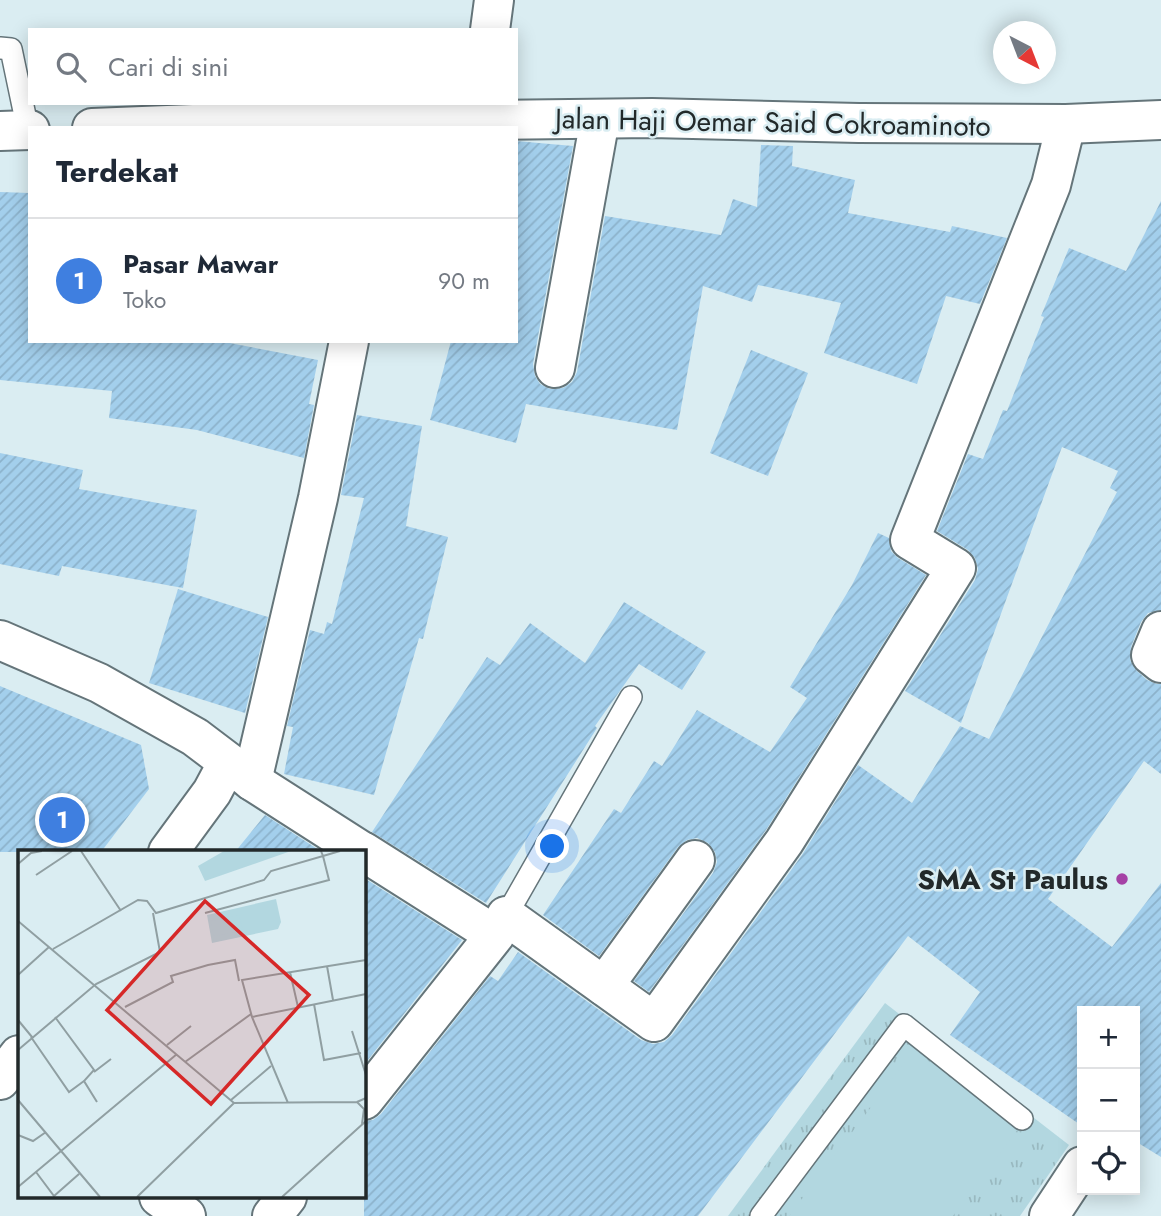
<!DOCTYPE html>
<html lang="id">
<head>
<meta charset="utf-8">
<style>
  body { margin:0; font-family:Jost,sans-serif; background:#f6f6f7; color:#1f2937 }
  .controls { position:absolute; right:21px; bottom:21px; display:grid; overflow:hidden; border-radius:0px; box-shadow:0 4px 18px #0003 }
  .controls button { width:63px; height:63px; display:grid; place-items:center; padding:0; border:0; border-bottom:2px solid #e0e1e3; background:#fff; color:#1f2937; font:35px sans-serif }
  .compass { position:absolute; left:993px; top:21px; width:63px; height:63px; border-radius:50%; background:#fff; box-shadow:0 4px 18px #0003; rotate:138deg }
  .you { position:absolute; left:553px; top:847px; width:24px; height:24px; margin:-18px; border:5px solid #fff; border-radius:50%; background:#1a73e8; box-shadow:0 0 0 10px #1a73e833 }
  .badge { display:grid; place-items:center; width:46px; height:46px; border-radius:50%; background:#a541a6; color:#fff; font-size:23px; font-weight:700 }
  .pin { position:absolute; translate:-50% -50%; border:4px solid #fff; box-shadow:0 2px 7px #0006 }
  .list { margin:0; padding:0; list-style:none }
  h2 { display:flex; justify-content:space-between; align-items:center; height:91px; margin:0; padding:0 28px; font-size:30px }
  h2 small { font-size:23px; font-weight:400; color:#747a83 }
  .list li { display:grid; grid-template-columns:46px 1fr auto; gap:21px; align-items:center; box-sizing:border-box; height:126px; padding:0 28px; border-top:2px solid #e0e1e3 }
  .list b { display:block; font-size:26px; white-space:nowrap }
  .list p { margin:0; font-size:23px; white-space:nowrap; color:#747a83 }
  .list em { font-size:23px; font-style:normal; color:#747a83 }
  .icon { flex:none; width:38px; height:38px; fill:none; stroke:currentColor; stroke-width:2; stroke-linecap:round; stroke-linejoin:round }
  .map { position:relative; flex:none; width:1161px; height:1216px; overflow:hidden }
  .search { position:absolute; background:#fff; box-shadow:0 4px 18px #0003; left:28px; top:28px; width:490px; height:77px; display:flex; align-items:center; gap:18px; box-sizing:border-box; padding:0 24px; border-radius:0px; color:#747a83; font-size:26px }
  .panel { position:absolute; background:#fff; box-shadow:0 4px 18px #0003; left:28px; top:126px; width:490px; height:217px; border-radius:0px }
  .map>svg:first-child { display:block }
</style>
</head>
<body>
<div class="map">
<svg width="1161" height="1216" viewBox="0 0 1161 1216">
  <defs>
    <pattern id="grass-tufts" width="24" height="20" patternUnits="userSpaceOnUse" patternTransform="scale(1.75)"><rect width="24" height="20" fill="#b2d7e0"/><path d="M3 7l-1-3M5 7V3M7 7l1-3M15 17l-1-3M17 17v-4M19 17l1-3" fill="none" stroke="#99b9c0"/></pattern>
    <pattern id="building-hatch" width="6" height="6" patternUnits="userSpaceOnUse" patternTransform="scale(1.75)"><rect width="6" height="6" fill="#a3cfec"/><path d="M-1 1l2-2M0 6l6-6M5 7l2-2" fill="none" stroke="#8cb2cb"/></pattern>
  </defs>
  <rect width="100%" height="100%" fill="#daedf2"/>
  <path fill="url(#grass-tufts)" d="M885 1003 1069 1145 1020 1216H728Z"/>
  <path fill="#b2d7e0" d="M914 1050 1018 1129 953 1216H789Z"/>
  <g fill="url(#building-hatch)">
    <path d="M516 141 573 146 533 364 535 376 540 384 550 389 563 388 572 382 577 372 605 216 721 235 733 199 757 207 761 145 793 146 792 166 855 180 848 213 950 232 952 226 1007 238 980 304 946 296 917 384 824 353 841 303 758 285 752 302 703 286 677 430 526 404 516 443 430 420 451 341H516Z"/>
    <path d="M0 192 30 193V341H219L318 360 309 404 314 405 304 458 197 430 109 418 112 391 0 380Z"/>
    <path d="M1161 201V610L1148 613 1141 622 1131 647 1130 660 1137 671 1147 680 1157 684H1161V774L1144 761 1048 899 1112 947 1161 883V1157L1135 1141V1011H1082V1126L950 1035 980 992 908 936 698 1216H364V1121L373 1120 381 1114 490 976 498 981 518 952 641 1040 653 1044 664 1042 672 1035 802 855 858 765 912 803 960 726 989 739 1117 492 1110 488 1118 471 1062 447 961 723 905 691 975 580 978 569 975 558 968 550 937 531 968 454 983 459 1003 410 1007 411 1044 317 1041 316 1069 248 1126 271Z"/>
    <path d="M751 350 808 373 768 476 710 453Z"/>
    <path d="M357 415 422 426 406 526 448 537 423 639 419 638 374 795 284 774 293 727 287 726 310 630 324 634 327 622 332 624 364 498 341 495Z"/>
    <path d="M0 453 83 470 79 489 197 510 183 588 62 566 59 576 0 564Z"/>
    <path d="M878 533 889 538 891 551 898 558 926 575 766 830 649 992 634 981 713 873 717 862 715 852 708 843 697 838 687 840 678 847 599 956 543 915 614 809 621 813 654 761 662 766 697 710 770 752 807 698 790 687 852 585Z"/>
    <path d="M178 589 268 617 245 713 149 683Z"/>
    <path d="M624 602 706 652 682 690 639 664 595 726 597 728 486 903 372 832 487 657 500 665 530 623 585 663Z"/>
    <path d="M0 686 141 745 149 789 101 852H0Z"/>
    <path d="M265 815 322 852H235Z"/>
    <path d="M364 878 462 940 364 1065Z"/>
  </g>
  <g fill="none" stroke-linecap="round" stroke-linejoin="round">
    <g stroke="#65757a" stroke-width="24">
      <g id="lane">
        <path d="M0 48 11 49 28 130"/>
        <path d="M502 923 631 697"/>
        <path d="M761 1216 904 1025 1022 1119"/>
      </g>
    </g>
    <g stroke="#65757a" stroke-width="42">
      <g id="street">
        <path d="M490 30 494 0"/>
        <path d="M555 368 600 119"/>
        <path d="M1161 631 1151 655 1161 663"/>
        <path d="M0 640 99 683 195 737 228 762 212 792 168 852"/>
        <path d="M232 765 252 781 363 852"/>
        <path d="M252 781 318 498 349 341"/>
        <path d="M364 852 495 935 364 1100"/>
        <path d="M506 916 654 1022 784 842 956 568 910 540 1051 185 1066 124"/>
        <path d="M604 986 695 860"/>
        <path d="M0 1080 19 1055"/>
        <path d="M159 1197 186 1216"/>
        <path d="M272 1216 287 1197"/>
        <path d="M1049 1216 1082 1166"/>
      </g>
    </g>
    <g stroke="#65757a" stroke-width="42">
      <g id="secondary">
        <path d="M92 128 392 116 480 120 652 118 859 123 1066 124 1161 120"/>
        <path d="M0 131 30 130"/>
      </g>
    </g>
    <use href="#lane" stroke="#fff" stroke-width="21"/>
    <use href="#street" stroke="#fff" stroke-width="38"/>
    <use href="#secondary" stroke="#fff" stroke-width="38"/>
  </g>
  <circle fill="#a541a6" stroke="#daedf2" stroke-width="2.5" cx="1122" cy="879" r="7"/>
  <g text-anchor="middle" stroke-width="5" stroke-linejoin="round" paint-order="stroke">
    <g font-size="28" fill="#22292a" stroke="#daedf2">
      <text transform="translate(773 122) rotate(1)" y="10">Jalan Haji Oemar Said Cokroaminoto</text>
    </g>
    <g font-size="28" font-weight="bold" fill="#22292a" stroke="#daedf2" text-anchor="end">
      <text x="1108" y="889">SMA St Paulus</text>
    </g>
  </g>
  <g transform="translate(18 850)">
    <rect width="348" height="348" fill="#daedf2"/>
    <path d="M258 49 263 72 260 79 194 93 189 65Z" fill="#b2d7e0"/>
    <path d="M206 1H273L187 31 180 16Z" fill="#b2d7e0"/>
    <path d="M221 65 225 81 196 86 193 71Z" fill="#b2d7e0"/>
    <path fill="none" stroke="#909fa2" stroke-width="2" d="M63 1 103 61M303 1 305 6 322 1M0 14 13 3 24 1M18 25 54 1M0 71 216 253M35 99 120 50 129 51 138 63 246 30 253 21 305 6 311 30 187 63M309 116 315 150M272 122 280 157M0 125 31 97M296 154 306 210 343 203M107 157 155 132 153 126 190 115 217 110 221 131M37 167 76 220 66 231 79 252M234 167 224 130 348 110M0 170 14 187M334 181 348 225M13 187 51 242 66 231M149 195 173 176M0 200 78 134 142 102 135 63M167 212 233 164M76 222 93 209M0 250 82 347M213 250 253 216M339 252 346 259 344 274M216 253 339 252 348 248M270 253 234 167 348 144M0 285 15 291 28 282M18 322 36 346 61 324M0 337 159 204M119 347 216 253M264 347 348 271"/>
    <path fill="#d62828" fill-opacity="0.15" stroke="#d62828" stroke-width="3.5" d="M187 51 291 145 193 254 89 160Z"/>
    <rect width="348" height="348" fill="none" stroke="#22292a" stroke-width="3.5"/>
  </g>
</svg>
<div class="controls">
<button>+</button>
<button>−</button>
<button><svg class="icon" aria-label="locate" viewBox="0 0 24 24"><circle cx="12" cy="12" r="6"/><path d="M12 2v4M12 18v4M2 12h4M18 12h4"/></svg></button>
</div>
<svg class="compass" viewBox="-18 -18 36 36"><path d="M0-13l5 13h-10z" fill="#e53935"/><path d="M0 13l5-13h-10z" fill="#747a83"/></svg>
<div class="you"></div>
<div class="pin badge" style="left:62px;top:820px;background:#3f7fe0">1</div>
<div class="search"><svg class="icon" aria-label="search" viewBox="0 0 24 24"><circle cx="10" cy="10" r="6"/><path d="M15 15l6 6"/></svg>Cari di sini</div>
<section class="panel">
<h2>Terdekat<small></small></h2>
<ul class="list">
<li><span class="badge" style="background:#3f7fe0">1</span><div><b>Pasar Mawar</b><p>Toko</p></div><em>90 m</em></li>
</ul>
</section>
</div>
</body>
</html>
